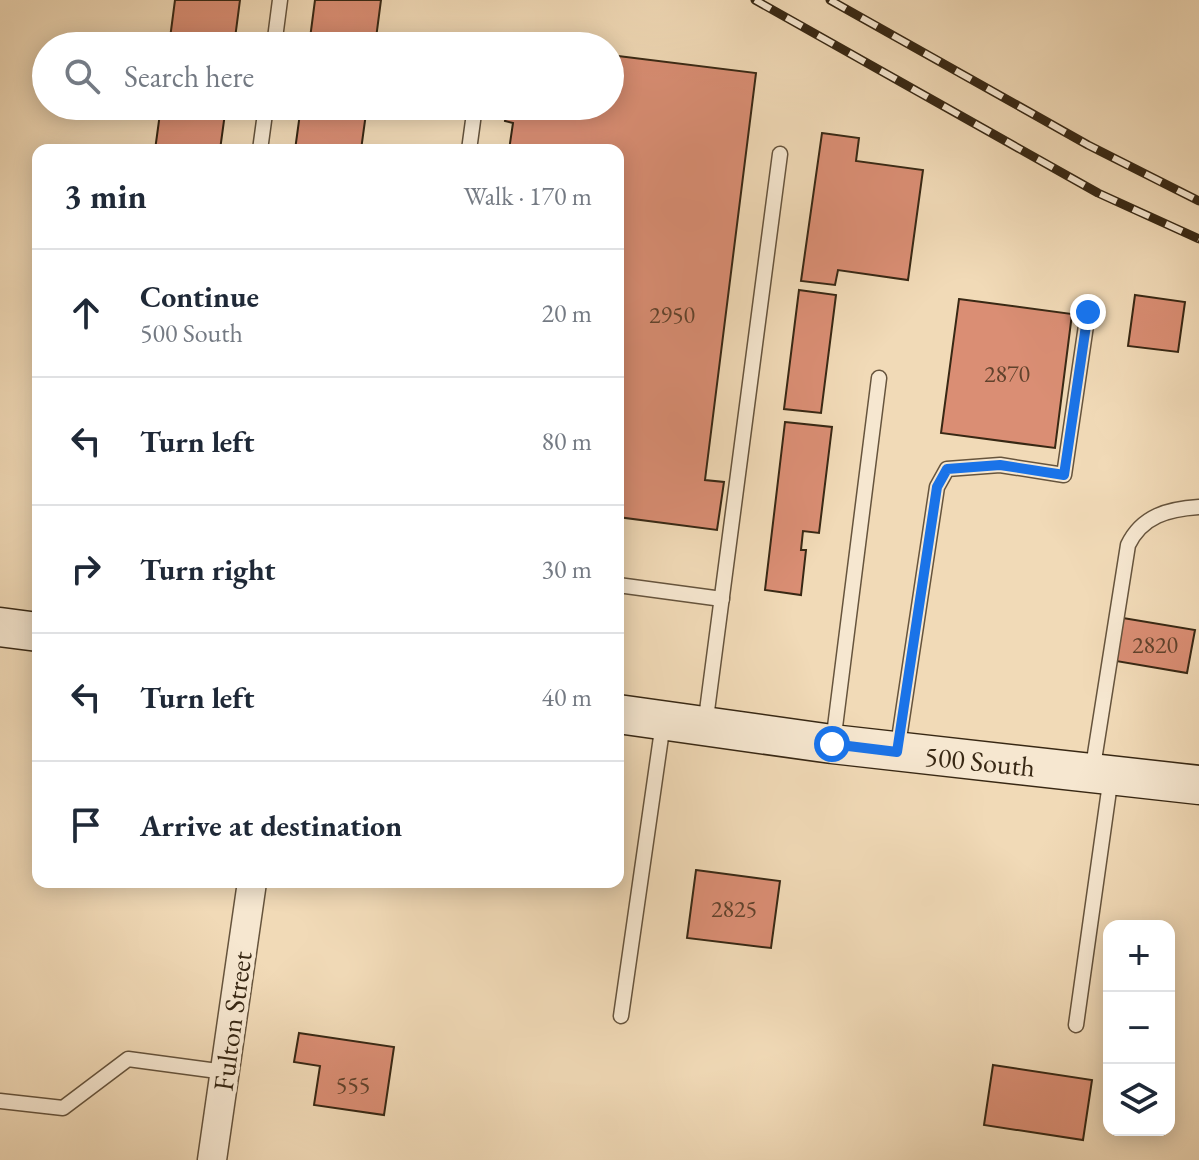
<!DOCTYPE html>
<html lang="en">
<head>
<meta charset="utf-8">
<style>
  body { margin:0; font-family:"EB Garamond",serif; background:#f2f2f3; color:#1f2937 }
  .controls { position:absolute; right:24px; bottom:24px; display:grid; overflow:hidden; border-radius:16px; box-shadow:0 4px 20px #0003 }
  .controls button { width:72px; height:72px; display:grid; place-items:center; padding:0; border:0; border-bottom:2px solid #e0e1e3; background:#fff; color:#1f2937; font:40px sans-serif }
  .stop { position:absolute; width:24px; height:24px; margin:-18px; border:6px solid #1a73e8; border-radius:50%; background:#fff }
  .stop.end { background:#1a73e8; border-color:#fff; box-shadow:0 2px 8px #0008 }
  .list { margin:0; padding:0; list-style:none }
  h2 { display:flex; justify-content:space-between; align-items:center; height:104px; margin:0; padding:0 32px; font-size:34px }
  h2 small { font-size:26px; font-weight:400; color:#747a83 }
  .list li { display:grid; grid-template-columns:52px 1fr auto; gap:24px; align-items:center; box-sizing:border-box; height:128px; padding:0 32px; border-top:2px solid #e0e1e3 }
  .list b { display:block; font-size:30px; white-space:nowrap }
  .list p { margin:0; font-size:26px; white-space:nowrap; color:#747a83 }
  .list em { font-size:26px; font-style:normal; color:#747a83 }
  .icon { flex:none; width:44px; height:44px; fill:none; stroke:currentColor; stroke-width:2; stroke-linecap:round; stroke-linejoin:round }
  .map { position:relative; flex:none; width:1199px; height:1160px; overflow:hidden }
  .search { position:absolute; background:#fff; box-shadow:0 4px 20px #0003; left:32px; top:32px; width:592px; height:88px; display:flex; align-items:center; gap:20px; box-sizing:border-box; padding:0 28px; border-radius:44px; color:#747a83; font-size:30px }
  .panel { position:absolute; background:#fff; box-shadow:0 4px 20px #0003; left:32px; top:144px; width:592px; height:744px; border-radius:16px }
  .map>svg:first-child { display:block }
</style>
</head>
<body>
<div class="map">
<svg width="1199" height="1160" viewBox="0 0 1199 1160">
  <rect width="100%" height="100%" fill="#f1dab7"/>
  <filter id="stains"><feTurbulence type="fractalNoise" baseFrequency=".0025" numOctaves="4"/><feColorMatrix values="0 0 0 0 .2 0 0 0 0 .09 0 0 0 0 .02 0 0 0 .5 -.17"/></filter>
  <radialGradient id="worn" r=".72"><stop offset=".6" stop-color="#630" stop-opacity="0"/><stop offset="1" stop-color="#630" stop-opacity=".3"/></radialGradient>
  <g fill="#da8e74" stroke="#382814" stroke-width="2">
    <path d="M175 0H240L234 46H169Z"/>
    <path d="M315 0H381L375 46H309Z"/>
    <path d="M610 55 756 73 705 480 724 482 717 530 618 517V150H509L513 123 505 121 507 106H610Z"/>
    <path d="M161 106H226L220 150H155Z"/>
    <path d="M301 106H367L361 150H295Z"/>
    <path d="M822 133 859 138 856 161 923 170 908 280 838 270 835 285 801 281Z"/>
    <path d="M799 290 836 295 821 413 784 409Z"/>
    <path d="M1135 295 1185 302 1178 352 1128 346Z"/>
    <path d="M959 299 1072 314 1055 448 941 433Z"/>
    <path d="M785 422 832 427 819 533 803 531 801 550H806L801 595 765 590Z"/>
    <path d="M1123 618 1195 630 1187 673 1116 661Z"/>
    <path d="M696 870 780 881 771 948 687 938Z"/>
    <path d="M299 1033 394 1047 384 1115 314 1105 320 1066 294 1062Z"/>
    <path d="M993 1065 1092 1080 1083 1140 984 1125Z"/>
  </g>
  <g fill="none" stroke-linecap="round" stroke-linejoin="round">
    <g stroke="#66543d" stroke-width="17">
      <g id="lane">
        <path d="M274 46 280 0"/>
        <path d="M260 150 266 106"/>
        <path d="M469 150 475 106"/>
        <path d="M618 585 722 599"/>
        <path d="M705 726 780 154"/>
        <path d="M833 743 879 378"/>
        <path d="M897 752 937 487 947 469 1000 465 1064 475 1088 312"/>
        <path d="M1092 773 1128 545C1142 516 1168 509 1199 507"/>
        <path d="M621 1016 663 723"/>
        <path d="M1076 1025 1111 776"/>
        <path d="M0 1101 63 1108 128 1059 225 1072"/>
      </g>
    </g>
    <g stroke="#66543d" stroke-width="31">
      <path id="street" d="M212 1160 252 882"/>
    </g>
    <g stroke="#382814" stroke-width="41">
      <g id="secondary">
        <path d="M0 627 38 632"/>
        <path d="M618 714 832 744 1199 785"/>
      </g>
    </g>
    <use href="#lane" stroke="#f6e7d0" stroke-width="14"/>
    <use href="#street" stroke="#f6e7d0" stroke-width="28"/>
    <use href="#secondary" stroke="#f6e7d0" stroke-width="38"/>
    <g stroke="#382814" stroke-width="9">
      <g id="rail">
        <path d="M755 0 1098 193 1199 239"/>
        <path d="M830 0 1088 145 1199 201"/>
      </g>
    </g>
    <use href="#rail" stroke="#f6e7d0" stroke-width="6" stroke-dasharray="18" stroke-linecap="butt"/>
  </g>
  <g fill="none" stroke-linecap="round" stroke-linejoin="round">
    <path stroke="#1a73e8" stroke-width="10" d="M832 744 897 752 937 487 947 469 1000 465 1064 475 1088 312"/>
  </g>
  <g text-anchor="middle" stroke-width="8" stroke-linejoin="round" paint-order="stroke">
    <g font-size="24" fill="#60422c">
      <text x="672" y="323">2950</text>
      <text x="1007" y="382">2870</text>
      <text x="1155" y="653">2820</text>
      <text x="734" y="917">2825</text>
      <text x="353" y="1093">555</text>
    </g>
    <g font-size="28" fill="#382814" stroke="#f6e7d0">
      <text transform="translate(980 761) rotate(6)" y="10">500 South</text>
      <text transform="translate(232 1021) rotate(-82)" y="10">Fulton Street</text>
    </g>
  </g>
  <rect width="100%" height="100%" filter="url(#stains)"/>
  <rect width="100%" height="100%" fill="url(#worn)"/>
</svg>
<div class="controls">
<button>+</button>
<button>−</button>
<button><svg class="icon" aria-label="layers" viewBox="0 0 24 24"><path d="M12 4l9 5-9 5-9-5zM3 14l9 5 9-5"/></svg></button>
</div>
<div class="stop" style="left:832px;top:744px"></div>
<div class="stop end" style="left:1088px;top:312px"></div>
<div class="search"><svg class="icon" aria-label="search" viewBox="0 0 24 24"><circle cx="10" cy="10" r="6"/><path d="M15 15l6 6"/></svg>Search here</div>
<section class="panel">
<h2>3 min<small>Walk · 170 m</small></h2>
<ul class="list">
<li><svg class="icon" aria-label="ahead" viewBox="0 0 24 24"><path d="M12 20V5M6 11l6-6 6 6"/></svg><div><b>Continue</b><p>500 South</p></div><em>20 m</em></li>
<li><svg class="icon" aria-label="left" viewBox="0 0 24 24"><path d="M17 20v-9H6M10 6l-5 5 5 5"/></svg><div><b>Turn left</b></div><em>80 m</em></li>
<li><svg class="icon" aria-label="right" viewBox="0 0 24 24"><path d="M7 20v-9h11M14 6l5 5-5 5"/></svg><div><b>Turn right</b></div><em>30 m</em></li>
<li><svg class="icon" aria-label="left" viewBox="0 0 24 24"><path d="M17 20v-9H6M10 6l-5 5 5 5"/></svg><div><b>Turn left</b></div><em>40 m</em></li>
<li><svg class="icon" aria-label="arrive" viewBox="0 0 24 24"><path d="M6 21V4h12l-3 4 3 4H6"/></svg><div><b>Arrive at destination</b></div></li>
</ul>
</section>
</div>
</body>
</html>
